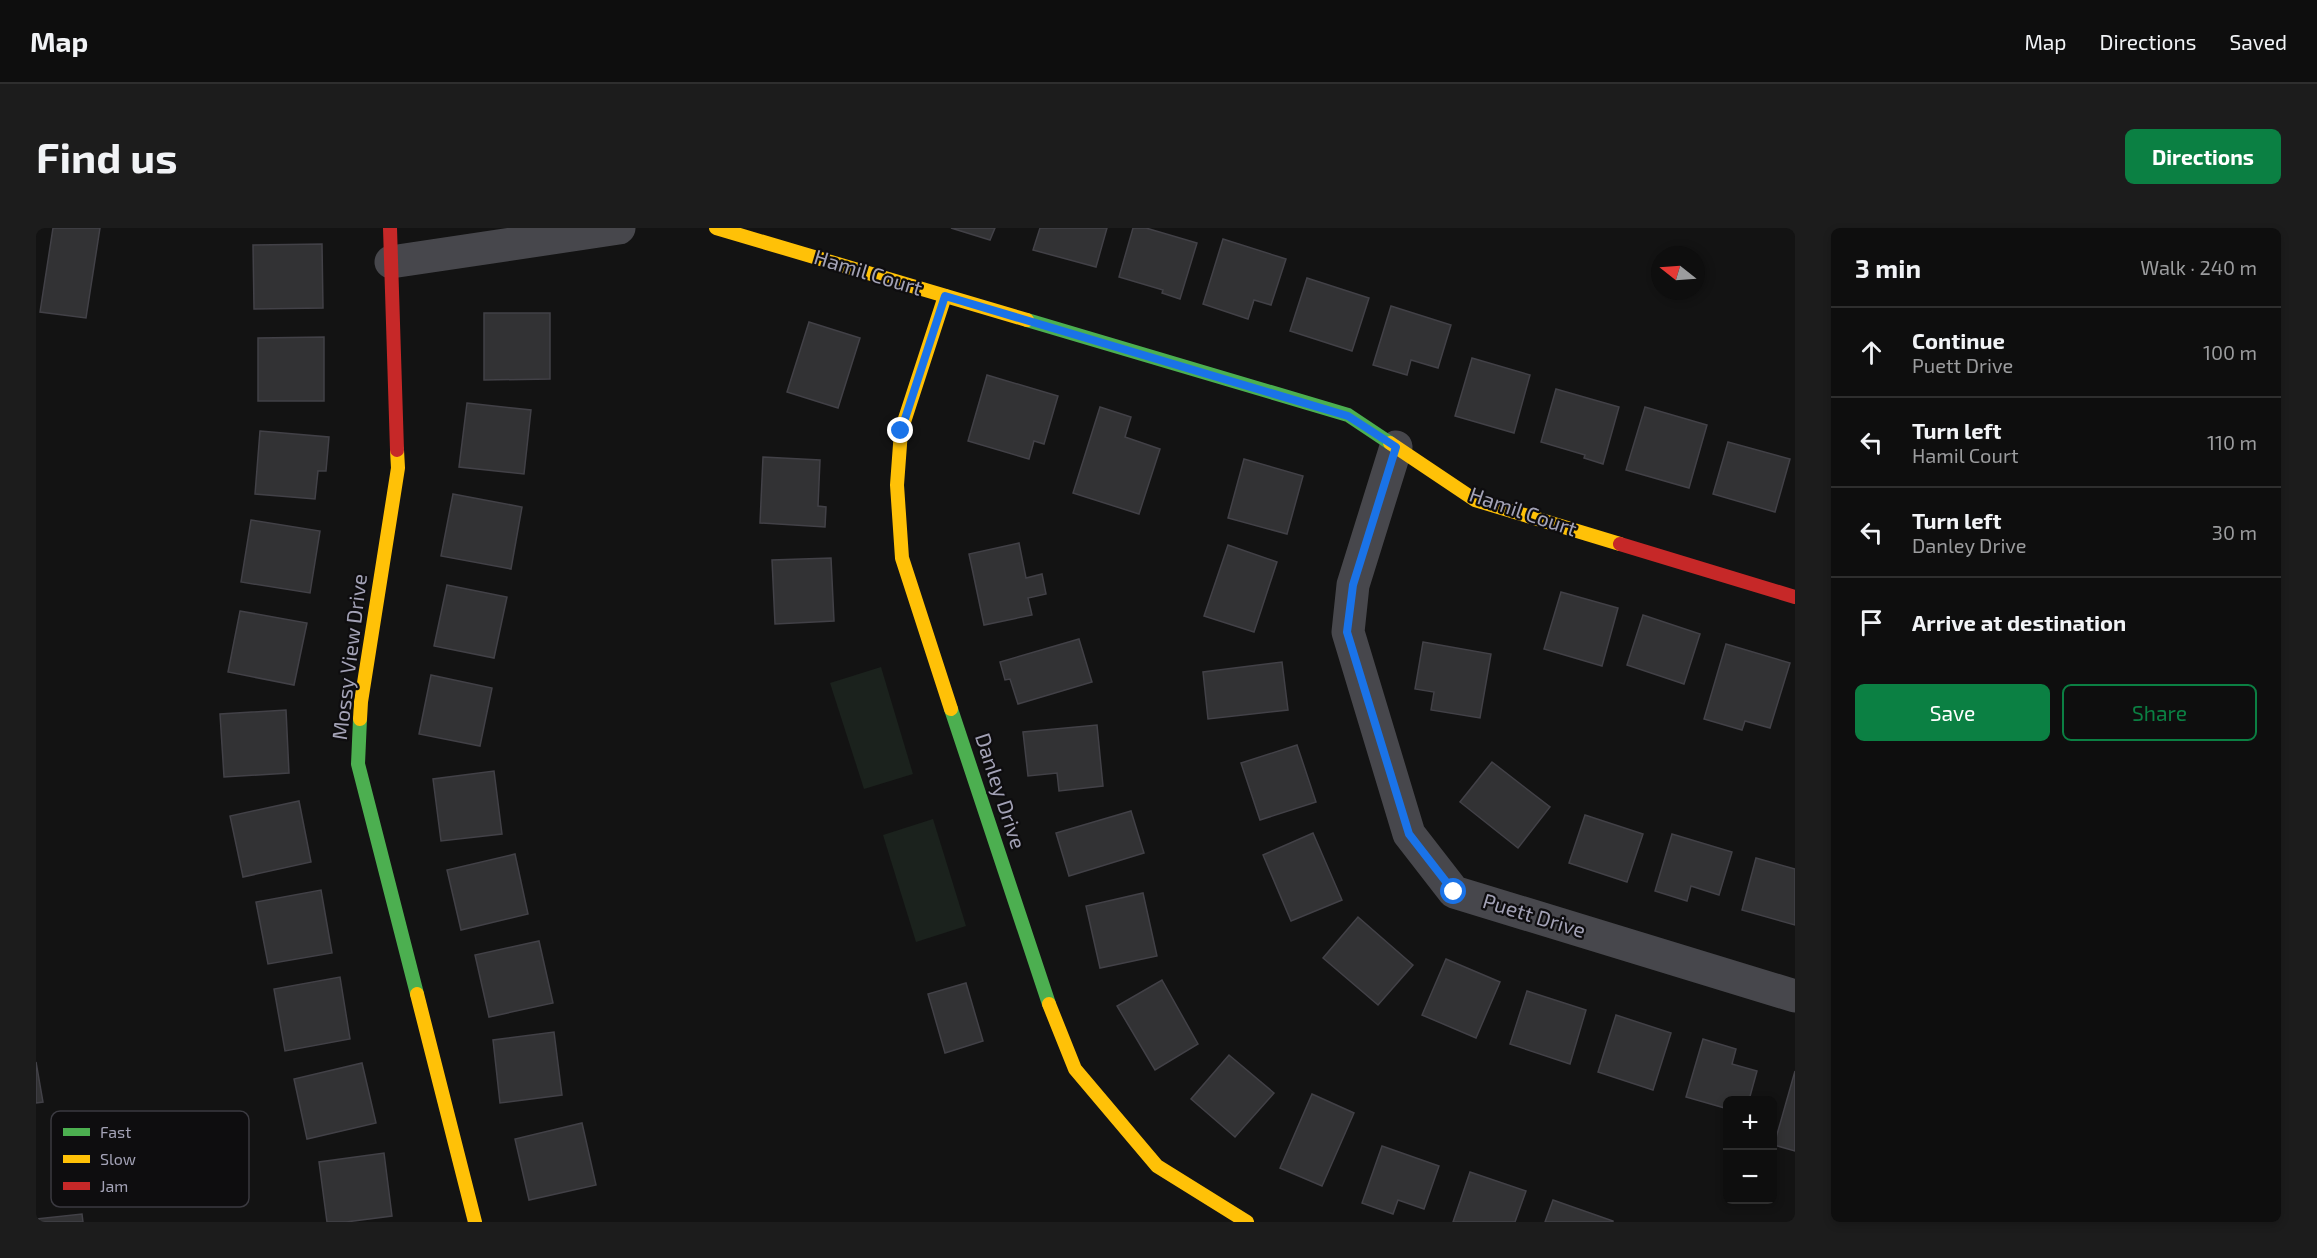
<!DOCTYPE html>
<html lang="en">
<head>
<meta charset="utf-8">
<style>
  body { margin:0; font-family:"Exo 2",sans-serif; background:#1c1c1c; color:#f1f3f6 }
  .controls { position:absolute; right:18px; bottom:18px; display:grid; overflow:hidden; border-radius:9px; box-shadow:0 3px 9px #0003 }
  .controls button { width:54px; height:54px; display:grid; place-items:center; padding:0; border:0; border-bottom:2px solid #2e2e2e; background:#0e0e0e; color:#f1f3f6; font:30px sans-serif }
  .compass { position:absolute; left:1615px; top:18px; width:54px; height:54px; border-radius:50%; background:#0e0e0e; box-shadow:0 3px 9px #0003; rotate:287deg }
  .stop { position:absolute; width:18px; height:18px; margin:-14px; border:4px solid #1a73e8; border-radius:50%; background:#fff }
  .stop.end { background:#1a73e8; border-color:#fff; box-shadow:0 2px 6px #0008 }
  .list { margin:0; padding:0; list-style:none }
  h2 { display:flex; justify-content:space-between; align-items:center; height:78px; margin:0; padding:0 24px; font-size:26px }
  h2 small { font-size:20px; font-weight:400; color:#9b9c9e }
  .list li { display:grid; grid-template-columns:39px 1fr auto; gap:18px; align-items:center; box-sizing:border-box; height:90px; padding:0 24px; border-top:2px solid #2e2e2e }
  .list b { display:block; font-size:22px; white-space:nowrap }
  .list p { margin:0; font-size:20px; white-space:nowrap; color:#9b9c9e }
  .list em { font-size:20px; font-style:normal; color:#9b9c9e }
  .actions { display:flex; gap:12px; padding:18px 24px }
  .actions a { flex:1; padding:14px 0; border:2px solid #0b8043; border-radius:9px; text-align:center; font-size:21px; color:#0b8043 }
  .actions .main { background:#0b8043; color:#fff }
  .icon { flex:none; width:33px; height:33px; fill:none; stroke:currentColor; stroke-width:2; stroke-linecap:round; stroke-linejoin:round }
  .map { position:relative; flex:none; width:1759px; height:994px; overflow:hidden; border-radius:9px }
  header { display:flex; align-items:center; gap:36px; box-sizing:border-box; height:84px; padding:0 30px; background:#0e0e0e; border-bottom:2px solid #2e2e2e }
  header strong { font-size:28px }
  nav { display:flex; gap:33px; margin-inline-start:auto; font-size:21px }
  .intro { display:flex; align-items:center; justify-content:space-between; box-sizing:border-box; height:144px; padding:0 36px }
  h1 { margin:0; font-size:42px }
  .button { padding:15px 27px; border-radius:9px; background:#0b8043; color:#fff; font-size:21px; font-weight:700 }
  main { display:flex; gap:36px; padding:0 36px }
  aside { flex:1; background:#0e0e0e; border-radius:9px; box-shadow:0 3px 9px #0003 }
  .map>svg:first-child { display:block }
</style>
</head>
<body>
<header>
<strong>Map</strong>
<nav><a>Map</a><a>Directions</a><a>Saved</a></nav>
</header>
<div class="intro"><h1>Find us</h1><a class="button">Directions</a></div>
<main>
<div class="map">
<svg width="1759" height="994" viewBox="0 0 1759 994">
  <rect width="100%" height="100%" fill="#131313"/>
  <g fill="#1b221d">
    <path d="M845 439 877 546 828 561 794 455Z"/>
    <path d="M897 591 930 698 880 714 847 607Z"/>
  </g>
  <g fill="#323234" stroke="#424147" stroke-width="1.5">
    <path d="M17 0H64L50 90 4 84Z"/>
    <path d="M915 0H959L954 12Z"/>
    <path d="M1004 0H1071L1060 39 997 22Z"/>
    <path d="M1097 0H1110L1161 15 1144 71 1126 65 1127 62 1083 49Z"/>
    <path d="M1187 11 1250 31 1235 77 1218 72 1212 91 1167 76Z"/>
    <path d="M286 16 287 80 218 81 217 17Z"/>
    <path d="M1271 50 1333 70 1316 123 1254 103Z"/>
    <path d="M1355 78 1415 97 1402 140 1375 132 1371 147 1337 137Z"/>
    <path d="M448 85H514V151L448 152Z"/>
    <path d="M773 94 824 110 802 180 751 164Z"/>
    <path d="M288 109V173H222V110Z"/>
    <path d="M1436 130 1494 147 1478 205 1419 188Z"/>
    <path d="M951 147 1022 168 1008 216 998 213 993 231 932 213Z"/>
    <path d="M1520 161 1583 179 1567 236 1548 230 1549 227 1505 214Z"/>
    <path d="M431 175 495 182 488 246 423 239Z"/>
    <path d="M1064 179 1095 189 1089 209 1124 221 1103 286 1037 265Z"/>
    <path d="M1609 179 1671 197 1653 260 1590 242Z"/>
    <path d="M224 203 293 209 290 243H282L279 271 219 266Z"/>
    <path d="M1692 214 1754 231 1739 284 1677 266Z"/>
    <path d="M727 229 784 232 782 278 790 279 789 299 724 295Z"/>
    <path d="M1208 231 1267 248 1251 306 1192 290Z"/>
    <path d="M417 266 486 279 475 341 405 328Z"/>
    <path d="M215 292 284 303 274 365 205 354Z"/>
    <path d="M983 315 990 350 1006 346 1010 366 992 370 996 387 948 397 933 326Z"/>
    <path d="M1192 317 1241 334 1218 404 1168 388Z"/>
    <path d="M795 330 798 393 739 396 736 332Z"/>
    <path d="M411 357 471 369 458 430 398 418Z"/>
    <path d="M1525 364 1582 380 1566 438 1508 421Z"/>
    <path d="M204 383 271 395 258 457 192 444Z"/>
    <path d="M1607 387 1664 406 1648 456 1591 437Z"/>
    <path d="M1043 411 1056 454 982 476 974 451 969 452 964 434Z"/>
    <path d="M1387 414 1455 426 1444 490 1395 482 1398 464 1379 461Z"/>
    <path d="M1690 416 1754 435 1734 500 1709 493 1706 502 1668 491Z"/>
    <path d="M1246 434 1252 482 1172 491 1167 444Z"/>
    <path d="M395 447 456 460 444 518 383 506Z"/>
    <path d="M250 482 253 545 188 549 184 486Z"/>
    <path d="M1061 497 1067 558 1023 563 1021 545 992 548 987 504Z"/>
    <path d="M1261 517 1280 574 1224 592 1205 535Z"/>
    <path d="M1456 534 1514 579 1482 620 1424 574Z"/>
    <path d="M458 543 466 606 405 613 397 551Z"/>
    <path d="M263 573 275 634 207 649 194 588Z"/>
    <path d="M1095 583 1108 625 1033 648 1020 605Z"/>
    <path d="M1549 587 1607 606 1591 654 1533 635Z"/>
    <path d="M1277 605 1306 672 1255 693 1227 627Z"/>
    <path d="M1636 606 1696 624 1683 667 1655 658 1651 673 1619 663Z"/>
    <path d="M479 626 492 686 425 702 411 642Z"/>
    <path d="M1720 630 1759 641V697L1706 682Z"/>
    <path d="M285 662 296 725 232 736 220 674Z"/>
    <path d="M1107 665 1121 728 1064 740 1050 678Z"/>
    <path d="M1322 689 1377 737 1342 777 1287 730Z"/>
    <path d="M503 713 517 775 453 789 439 727Z"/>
    <path d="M1410 731 1464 754 1440 810 1386 787Z"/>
    <path d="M304 749 314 811 249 823 238 761Z"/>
    <path d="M1126 752 1162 816 1119 842 1081 778Z"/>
    <path d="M930 755 947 813 909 825 892 766Z"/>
    <path d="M1491 763 1550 782 1534 836 1474 816Z"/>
    <path d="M1580 787 1635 805 1617 862 1562 844Z"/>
    <path d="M518 804 526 867 464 875 457 812Z"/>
    <path d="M1667 811 1700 821 1696 836 1721 843 1713 872H1692V881L1650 869Z"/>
    <path d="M1193 827 1238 865 1199 909 1155 871Z"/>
    <path d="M0 834 7 874 0 875Z"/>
    <path d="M326 835 340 895 271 911 258 851Z"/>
    <path d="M1759 843V923L1738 917Z"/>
    <path d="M1276 866 1318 885 1286 958 1244 940Z"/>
    <path d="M546 895 560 957 493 972 479 911Z"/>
    <path d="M1346 918 1403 938 1388 981 1362 972 1357 986 1326 975Z"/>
    <path d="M348 925 356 988 310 994H291L283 934Z"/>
    <path d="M1434 944 1490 963 1479 994H1417Z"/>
    <path d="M1517 972 1577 993V994H1509Z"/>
    <path d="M46 986 47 994H0V991Z"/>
  </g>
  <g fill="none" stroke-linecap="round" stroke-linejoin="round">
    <g stroke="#47474c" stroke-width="33">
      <path d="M355 34 583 0"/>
      <path d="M1360 219 1317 357 1312 404 1373 606 1418 664 1759 768"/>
    </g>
    <g stroke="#4caf50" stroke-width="14">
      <path d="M991 92 1312 187 1354 215"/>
      <path d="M915 481 1013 776"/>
      <path d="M324 491 322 536 381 766"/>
    </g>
    <g stroke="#ffc107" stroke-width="14">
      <path d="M680 0 991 92"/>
      <path d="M909 68 865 203 861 257 866 330 915 481"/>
      <path d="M1354 215 1439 272 1584 316"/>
      <path d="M324 491 325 474 362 240 361 222"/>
      <path d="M381 766 439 994"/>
      <path d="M1013 776 1039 841 1121 938 1211 994"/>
    </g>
    <g stroke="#c62828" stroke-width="14">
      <path d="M354 0 361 222"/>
      <path d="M1584 316 1759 369"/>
    </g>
  </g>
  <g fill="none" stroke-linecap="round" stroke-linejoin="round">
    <path stroke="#1a73e8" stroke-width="8" d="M865 203 909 68 1312 188 1360 219 1317 357 1311 404 1373 606 1418 664"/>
  </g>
  <g text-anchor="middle" stroke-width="4.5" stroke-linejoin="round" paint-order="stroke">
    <g font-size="21" fill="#a3a2b6" stroke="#0e0d0f">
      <text transform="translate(832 45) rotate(17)" y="7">Hamil Court</text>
      <text transform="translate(1487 284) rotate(19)" y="7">Hamil Court</text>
      <text transform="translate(314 429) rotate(-83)" y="7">Mossy View Drive</text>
      <text transform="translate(964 563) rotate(72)" y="7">Danley Drive</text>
      <text transform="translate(1498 688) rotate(17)" y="7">Puett Drive</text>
    </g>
  </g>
  <rect x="15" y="883" width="198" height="96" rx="9" fill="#0e0d0f" stroke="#3b3a41" stroke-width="1.5"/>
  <rect x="27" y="900" width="27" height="8" fill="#4caf50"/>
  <rect x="27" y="927" width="27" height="8" fill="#ffc107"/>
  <rect x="27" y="954" width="27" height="8" fill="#c62828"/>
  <g font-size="16" fill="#a3a2b6">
    <text x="64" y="910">Fast</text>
    <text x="64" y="937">Slow</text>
    <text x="64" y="964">Jam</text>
  </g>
</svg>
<div class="controls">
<button>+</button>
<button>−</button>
</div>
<svg class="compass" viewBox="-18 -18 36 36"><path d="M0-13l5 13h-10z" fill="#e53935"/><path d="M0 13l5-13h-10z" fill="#9b9c9e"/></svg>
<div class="stop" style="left:1418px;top:664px"></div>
<div class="stop end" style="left:865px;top:203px"></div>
</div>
<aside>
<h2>3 min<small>Walk · 240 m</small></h2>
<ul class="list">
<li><svg class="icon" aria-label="ahead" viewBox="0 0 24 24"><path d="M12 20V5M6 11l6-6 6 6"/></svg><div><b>Continue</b><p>Puett Drive</p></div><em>100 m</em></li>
<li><svg class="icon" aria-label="left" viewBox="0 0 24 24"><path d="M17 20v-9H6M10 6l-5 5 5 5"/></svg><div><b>Turn left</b><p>Hamil Court</p></div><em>110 m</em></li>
<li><svg class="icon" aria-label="left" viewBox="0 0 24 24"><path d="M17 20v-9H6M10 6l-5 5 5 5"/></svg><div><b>Turn left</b><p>Danley Drive</p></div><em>30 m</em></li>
<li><svg class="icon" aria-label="arrive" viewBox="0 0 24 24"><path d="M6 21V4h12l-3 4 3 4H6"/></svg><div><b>Arrive at destination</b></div></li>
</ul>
<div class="actions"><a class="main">Save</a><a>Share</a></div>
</aside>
</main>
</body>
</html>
